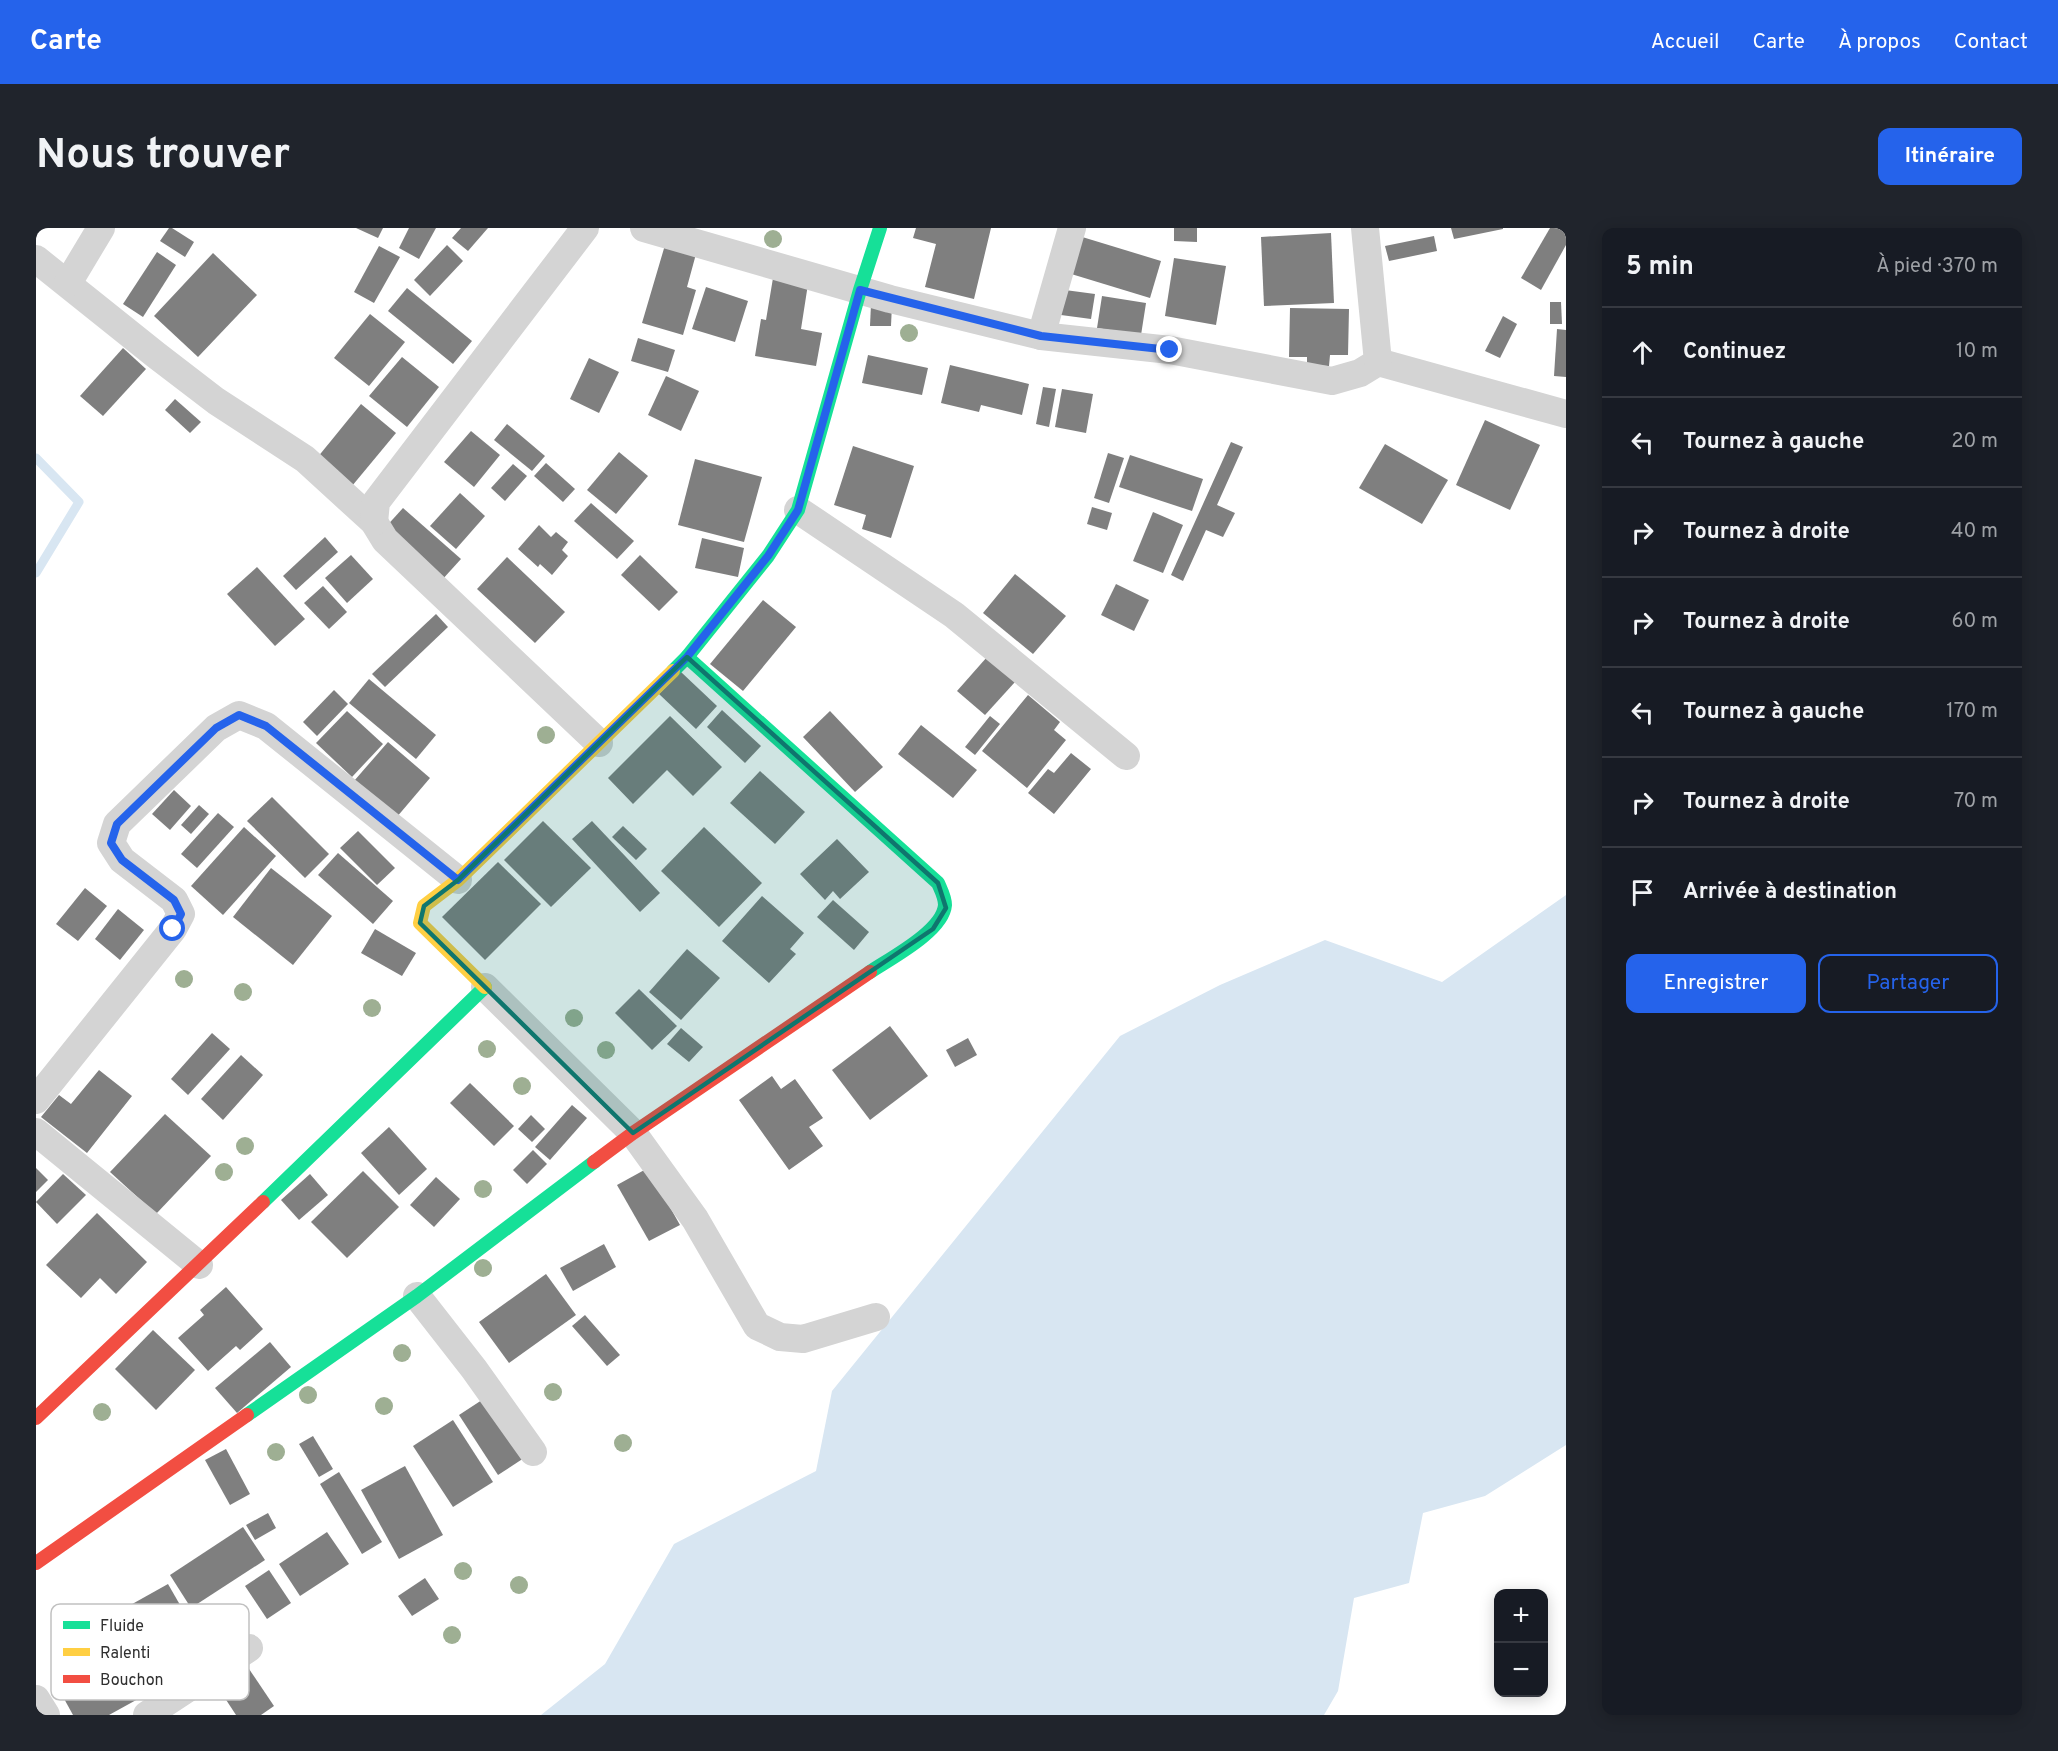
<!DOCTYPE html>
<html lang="fr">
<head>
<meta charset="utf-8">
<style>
  body { margin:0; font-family:Overpass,sans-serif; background:#20242c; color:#f1f3f6 }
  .controls { position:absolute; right:18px; bottom:18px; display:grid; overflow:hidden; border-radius:12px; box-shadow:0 3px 15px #0003 }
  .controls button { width:54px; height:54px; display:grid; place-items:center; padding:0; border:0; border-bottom:2px solid #363941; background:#171b24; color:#f1f3f6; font:30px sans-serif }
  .stop { position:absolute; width:18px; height:18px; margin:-14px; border:4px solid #2563eb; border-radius:50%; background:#fff }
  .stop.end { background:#2563eb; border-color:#fff; box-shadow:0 2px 6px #0008 }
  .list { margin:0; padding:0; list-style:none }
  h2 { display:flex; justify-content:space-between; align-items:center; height:78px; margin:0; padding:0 24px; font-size:26px }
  h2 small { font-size:20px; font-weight:400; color:#9ea1a6 }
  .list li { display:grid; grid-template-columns:39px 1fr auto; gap:18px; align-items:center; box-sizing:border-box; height:90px; padding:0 24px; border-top:2px solid #363941 }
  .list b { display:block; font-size:22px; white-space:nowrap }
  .list em { font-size:20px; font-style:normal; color:#9ea1a6 }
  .actions { display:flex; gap:12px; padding:18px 24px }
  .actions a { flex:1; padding:14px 0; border:2px solid #2563eb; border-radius:12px; text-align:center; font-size:21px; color:#2563eb }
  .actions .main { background:#2563eb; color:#fff }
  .icon { flex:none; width:33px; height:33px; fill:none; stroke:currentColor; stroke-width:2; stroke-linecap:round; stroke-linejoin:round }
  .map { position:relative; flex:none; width:1530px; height:1487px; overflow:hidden; border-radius:12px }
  header { display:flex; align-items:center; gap:36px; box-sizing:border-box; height:84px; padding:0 30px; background:#2563eb; color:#fff }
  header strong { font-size:28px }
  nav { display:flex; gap:33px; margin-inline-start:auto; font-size:21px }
  .intro { display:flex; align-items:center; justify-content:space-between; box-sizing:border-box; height:144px; padding:0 36px }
  h1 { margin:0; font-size:42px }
  .button { padding:15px 27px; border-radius:12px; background:#2563eb; color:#fff; font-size:21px; font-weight:700 }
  main { display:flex; gap:36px; padding:0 36px }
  aside { flex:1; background:#171b24; border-radius:12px; box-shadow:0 3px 15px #0003 }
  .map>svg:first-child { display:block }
</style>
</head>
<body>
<header>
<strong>Carte</strong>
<nav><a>Accueil</a><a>Carte</a><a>À propos</a><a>Contact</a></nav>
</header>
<div class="intro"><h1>Nous trouver</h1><a class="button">Itinéraire</a></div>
<main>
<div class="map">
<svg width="1530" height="1487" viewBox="0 0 1530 1487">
  <rect width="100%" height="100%" fill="#fff"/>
  <path fill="#d8e6f2" d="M1530 667V1217L1449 1268 1387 1285 1373 1355 1318 1370 1302 1463 1288 1487H505L569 1436 638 1316 780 1243 796 1163 1084 808 1184 757 1289 712 1406 754Z"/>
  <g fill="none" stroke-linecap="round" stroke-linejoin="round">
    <path stroke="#d8e6f2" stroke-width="9" d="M0 230 43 274 0 345"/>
  </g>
  <g fill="#7f7f7f">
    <path d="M133 0H136L158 14 149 29 124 13Z"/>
    <path d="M320 0H347L342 10Z"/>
    <path d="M373 0H400L383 31 363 20Z"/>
    <path d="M425 0H452L432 23 416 10Z"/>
    <path d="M880 0H955L938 71 889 59 900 16 877 10Z"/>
    <path d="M1138 0H1161V14L1138 13Z"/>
    <path d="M1415 0H1467V1L1418 11Z"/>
    <path d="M1514 0H1530V17L1505 62 1485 50Z"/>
    <path d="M1295 5 1298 75 1228 78 1225 9Z"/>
    <path d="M1043 8 1125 33 1114 70 1032 45Z"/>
    <path d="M1398 8 1401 23 1353 33 1349 18Z"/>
    <path d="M411 17 427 33 394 68 378 52Z"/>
    <path d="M629 17 660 26 651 59 660 62 647 107 606 95Z"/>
    <path d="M343 18 364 29 338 75 318 64Z"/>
    <path d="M121 24 140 37 107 89 87 76Z"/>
    <path d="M177 25 221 67 162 129 118 88Z"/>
    <path d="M1138 30 1190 38 1180 97 1129 88Z"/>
    <path d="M737 50 772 56 765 101 786 105 780 138 719 128 725 91 730 92Z"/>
    <path d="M670 59 712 73 699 114 656 101Z"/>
    <path d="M371 60 436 113 417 136 352 83Z"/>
    <path d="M1029 62 1059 66 1055 91 1025 87Z"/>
    <path d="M1066 68 1110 75 1105 107 1061 100Z"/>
    <path d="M1514 74H1525L1526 96H1514Z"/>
    <path d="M835 76H856L855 98H834Z"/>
    <path d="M1254 80 1313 81 1312 127H1294L1293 138 1271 137V129H1253Z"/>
    <path d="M334 86 369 114 333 158 298 130Z"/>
    <path d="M1467 88 1481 96 1464 130 1449 123Z"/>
    <path d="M1521 101 1530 102V149L1518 148Z"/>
    <path d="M602 110 639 122 632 144 595 133Z"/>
    <path d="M87 120 110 141 67 188 44 168Z"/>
    <path d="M832 127 892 140 886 167 826 155Z"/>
    <path d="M366 129 403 159 371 199 333 168Z"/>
    <path d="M553 130 583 144 563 185 534 171Z"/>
    <path d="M914 137 993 156 986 187 945 177 943 184 905 175Z"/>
    <path d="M630 148 663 163 645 203 612 187Z"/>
    <path d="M1007 159 1020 161 1013 199 1000 196Z"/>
    <path d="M1026 161 1057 166 1050 205 1019 199Z"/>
    <path d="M139 171 165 194 154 205 129 182Z"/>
    <path d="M325 176 360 205 316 258 281 230Z"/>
    <path d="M1449 192 1504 217 1474 282 1420 257Z"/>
    <path d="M471 196 509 228 496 243 458 212Z"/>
    <path d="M435 203 464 227 438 259 408 234Z"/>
    <path d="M1195 214 1207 219 1181 277 1199 285 1187 309 1170 302 1147 353 1135 347Z"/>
    <path d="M1349 216 1412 252 1386 296 1323 260Z"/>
    <path d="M817 218 878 238 855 310 826 301 830 287 798 277Z"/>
    <path d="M583 224 612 248 580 286 551 262Z"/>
    <path d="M1072 225 1088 230 1073 275 1058 270Z"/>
    <path d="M1094 227 1167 251 1156 283 1083 259Z"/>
    <path d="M659 231 726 249 708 314 642 297Z"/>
    <path d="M510 235 539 261 527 274 498 248Z"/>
    <path d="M477 236 491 248 469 273 455 260Z"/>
    <path d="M424 265 449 288 420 321 394 298Z"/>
    <path d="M555 275 598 313 581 331 538 293Z"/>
    <path d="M1056 279 1076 285 1071 302 1051 296Z"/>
    <path d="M367 280 425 331 405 353 347 302Z"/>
    <path d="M1117 284 1147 297 1127 345 1097 333Z"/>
    <path d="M503 297 515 309 520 304 532 314 526 322 532 328 516 347 504 336 502 339 482 321Z"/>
    <path d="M289 309 302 324 260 362 247 348Z"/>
    <path d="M666 310 708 320 702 349 659 340Z"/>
    <path d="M315 327 337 351 311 375 289 350Z"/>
    <path d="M604 327 642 364 623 383 585 347Z"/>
    <path d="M471 329 529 384 499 415 441 361Z"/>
    <path d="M221 339 269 391 239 418 191 366Z"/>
    <path d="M979 346 1030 388 997 426 947 385Z"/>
    <path d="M1080 356 1113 372 1098 403 1065 387Z"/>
    <path d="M287 358 311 384 293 401 268 375Z"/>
    <path d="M727 372 760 399 707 463 674 436Z"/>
    <path d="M400 386 412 399 349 459 336 446Z"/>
    <path d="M951 429 979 454 949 487 921 463Z"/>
    <path d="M645 444 681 478 660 501 623 466Z"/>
    <path d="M333 451 400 507 380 531 313 475Z"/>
    <path d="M298 462 312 476 281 508 267 494Z"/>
    <path d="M992 467 1024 494 1018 502 1030 512 991 560 946 523Z"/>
    <path d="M686 482 725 518 709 535 671 499Z"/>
    <path d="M311 483 347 516 316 549 280 515Z"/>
    <path d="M794 483 847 539 819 564 767 509Z"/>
    <path d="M634 488 686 539 657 568 631 542 597 576 572 550Z"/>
    <path d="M954 488 964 496 939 527 929 519Z"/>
    <path d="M885 497 941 542 917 570 862 526Z"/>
    <path d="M352 514 394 550 360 590 318 553Z"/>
    <path d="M1035 525 1055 541 1018 586 992 565 1012 541 1018 545Z"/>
    <path d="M724 543 769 584 739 616 694 575Z"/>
    <path d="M138 562 155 578 134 602 116 586Z"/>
    <path d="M236 569 293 626 269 650 211 593Z"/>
    <path d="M163 577 173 586 155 606 145 597Z"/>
    <path d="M182 585 198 599 161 640 145 626Z"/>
    <path d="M507 593 555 640 515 679 468 632Z"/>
    <path d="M556 593 624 665 604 684 536 611Z"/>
    <path d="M587 598 611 621 600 632 576 609Z"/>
    <path d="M208 599 240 628 187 687 155 658Z"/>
    <path d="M668 599 726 655 683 699 625 643Z"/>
    <path d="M322 603 359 640 341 657 304 620Z"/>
    <path d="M801 611 833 644 804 671 797 663 789 672 764 646Z"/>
    <path d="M302 625 357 673 337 696 282 647Z"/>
    <path d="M462 634 505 676 449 732 406 689Z"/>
    <path d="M235 640 296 688 257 737 197 689Z"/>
    <path d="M49 660 71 678 42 713 20 696Z"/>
    <path d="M726 668 768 705 754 721 760 726 733 755 686 713Z"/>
    <path d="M797 672 833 704 818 722 781 689Z"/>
    <path d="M82 681 108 702 84 732 59 711Z"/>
    <path d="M339 701 380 725 366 748 325 725Z"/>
    <path d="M651 721 684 750 645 792 613 764Z"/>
    <path d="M603 761 641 798 616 822 579 785Z"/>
    <path d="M854 798 892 848 834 892 796 842Z"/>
    <path d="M645 800 667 819 653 834 631 816Z"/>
    <path d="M176 805 194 821 152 867 135 851Z"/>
    <path d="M932 810 941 827 919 839 910 822Z"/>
    <path d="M205 827 227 847 187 892 165 871Z"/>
    <path d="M63 842 96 868 51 925 5 889 23 867 35 876Z"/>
    <path d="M736 848 745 861 759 851 787 890 773 899 787 918 753 942 703 872Z"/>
    <path d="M434 855 478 898 458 918 414 875Z"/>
    <path d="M536 877 551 890 514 932 499 919Z"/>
    <path d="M129 886 175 928 120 986 74 944Z"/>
    <path d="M495 887 509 901 496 914 482 901Z"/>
    <path d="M353 899 391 941 363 967 325 925Z"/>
    <path d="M497 922 511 936 491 956 477 942Z"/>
    <path d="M0 940 12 952 0 964Z"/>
    <path d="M612 940 644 997 613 1013 581 957Z"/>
    <path d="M327 943 363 979 311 1030 275 994Z"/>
    <path d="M27 946 50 967 21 996 0 974Z"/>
    <path d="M274 946 292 967 263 992 245 972Z"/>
    <path d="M400 949 424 971 398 999 374 977Z"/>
    <path d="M61 985 111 1034 80 1066 64 1050 45 1070 10 1037Z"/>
    <path d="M568 1016 580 1039 537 1063 524 1040Z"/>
    <path d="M510 1046 540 1087 473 1135 443 1094Z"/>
    <path d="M190 1059 227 1101 204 1122 200 1118 172 1143 142 1110 168 1087 164 1082Z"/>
    <path d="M549 1087 584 1127 571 1138 536 1098Z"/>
    <path d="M117 1102 159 1142 120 1182 79 1141Z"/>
    <path d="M234 1114 255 1139 201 1185 179 1160Z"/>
    <path d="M449 1170 488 1230 462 1247 423 1187Z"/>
    <path d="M417 1192 457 1254 417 1279 377 1218Z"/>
    <path d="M277 1208 297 1241 283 1249 263 1216Z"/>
    <path d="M190 1221 214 1266 194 1277 169 1232Z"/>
    <path d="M369 1238 407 1307 363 1331 325 1262Z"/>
    <path d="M303 1244 346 1314 326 1326 284 1256Z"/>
    <path d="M232 1285 240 1300 219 1312 210 1297Z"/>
    <path d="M207 1299 229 1332 155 1380 134 1347Z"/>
    <path d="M291 1304 313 1336 264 1368 243 1336Z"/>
    <path d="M233 1342 255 1375 231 1391 209 1358Z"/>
    <path d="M389 1350 403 1371 376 1388 362 1368Z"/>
    <path d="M132 1356 155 1396 87 1434 64 1394Z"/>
    <path d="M209 1435 238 1478 225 1487H200L179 1455Z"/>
    <path d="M82 1436 102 1471 73 1487H37L26 1467Z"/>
  </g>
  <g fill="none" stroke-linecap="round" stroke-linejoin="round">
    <g stroke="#d4d4d4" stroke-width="28">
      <path d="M608 0 854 71 1005 108 1134 122 1296 153 1324 145 1342 134 1530 186"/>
      <path d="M1329 0 1342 134"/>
      <path d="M0 31 120 127 180 173 269 231 338 294 349 312 563 515"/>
      <path d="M32 55 65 0"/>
      <path d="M1005 108 1036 0"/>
      <path d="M762 282 918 387 1090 528"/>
      <path d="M338 294 340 274 549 0"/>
      <path d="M449 759 597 905 659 991 721 1098 744 1109 767 1111 840 1089"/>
      <path d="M0 872 137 701 145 686 138 672 86 632 75 615 81 596 180 500 203 487 230 498 422 652"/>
      <path d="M0 904 163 1037"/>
      <path d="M381 1068 438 1141 497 1224"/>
      <path d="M0 1471 10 1487"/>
      <path d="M111 1487 213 1420"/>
    </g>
    <g stroke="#16e098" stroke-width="14">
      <path d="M651 429 902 655C905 662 909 669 909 677 907 703 855 730 834 744"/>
      <path d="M637 443 651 429 732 328 762 282 824 62 844 0"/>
      <path d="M227 974 449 759"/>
      <path d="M211 1187 381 1068 558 934"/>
    </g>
    <path stroke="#ffcf43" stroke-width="14" d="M449 759 384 695 388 678 422 652 637 443"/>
    <g stroke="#f24e42" stroke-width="14">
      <path d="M558 934 597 905 834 744"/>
      <path d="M0 1190 227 974"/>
      <path d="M0 1335 211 1187"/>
    </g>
  </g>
  <g fill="#9eaf93">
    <circle cx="737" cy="11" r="9"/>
    <circle cx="873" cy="105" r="9"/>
    <circle cx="510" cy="507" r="9"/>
    <circle cx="148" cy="751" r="9"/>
    <circle cx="207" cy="764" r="9"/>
    <circle cx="336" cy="780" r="9"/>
    <circle cx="538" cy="790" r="9"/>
    <circle cx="451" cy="821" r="9"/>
    <circle cx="570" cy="822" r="9"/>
    <circle cx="486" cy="858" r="9"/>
    <circle cx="209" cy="918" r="9"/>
    <circle cx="188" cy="944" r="9"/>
    <circle cx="447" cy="961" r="9"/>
    <circle cx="447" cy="1040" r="9"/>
    <circle cx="366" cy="1125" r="9"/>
    <circle cx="517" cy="1164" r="9"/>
    <circle cx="272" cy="1167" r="9"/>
    <circle cx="348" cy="1178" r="9"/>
    <circle cx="66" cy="1184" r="9"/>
    <circle cx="587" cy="1215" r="9"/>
    <circle cx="240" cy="1224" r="9"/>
    <circle cx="427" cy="1343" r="9"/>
    <circle cx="483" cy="1357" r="9"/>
    <circle cx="416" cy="1407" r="9"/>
  </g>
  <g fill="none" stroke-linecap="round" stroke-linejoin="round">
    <path stroke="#2563eb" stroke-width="8" d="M137 701 145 686 138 672 86 632 75 615 81 596 180 500 203 487 230 498 422 652 651 429 732 328 762 282 824 62 1005 108 1134 122"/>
  </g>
  <path fill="#0f766e" fill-opacity="0.2" stroke="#0f766e" stroke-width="4.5" stroke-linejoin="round" d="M651 429 902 655 910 680 897 701 597 905 384 695 388 678 422 652Z"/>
  <rect x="15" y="1376" width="198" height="96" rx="9" fill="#fff" stroke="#c1c1c1" stroke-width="1.5"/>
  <rect x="27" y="1393" width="27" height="8" fill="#16e098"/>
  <rect x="27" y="1420" width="27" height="8" fill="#ffcf43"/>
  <rect x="27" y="1447" width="27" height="8" fill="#f24e42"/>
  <g font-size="16" fill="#2f2f2f">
    <text x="64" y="1403">Fluide</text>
    <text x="64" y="1430">Ralenti</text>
    <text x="64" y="1457">Bouchon</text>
  </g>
</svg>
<div class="controls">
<button>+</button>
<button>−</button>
</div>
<div class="stop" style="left:137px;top:701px"></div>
<div class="stop end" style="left:1134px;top:122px"></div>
</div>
<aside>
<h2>5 min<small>À pied · 370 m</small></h2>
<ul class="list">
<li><svg class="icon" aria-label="ahead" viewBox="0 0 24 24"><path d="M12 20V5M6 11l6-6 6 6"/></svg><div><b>Continuez</b></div><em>10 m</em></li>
<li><svg class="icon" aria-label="left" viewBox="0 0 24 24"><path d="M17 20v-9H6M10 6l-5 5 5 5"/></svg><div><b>Tournez à gauche</b></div><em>20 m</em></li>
<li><svg class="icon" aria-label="right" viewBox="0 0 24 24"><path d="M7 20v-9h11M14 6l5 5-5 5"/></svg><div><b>Tournez à droite</b></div><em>40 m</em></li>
<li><svg class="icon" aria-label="right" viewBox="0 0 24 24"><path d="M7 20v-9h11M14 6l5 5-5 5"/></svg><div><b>Tournez à droite</b></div><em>60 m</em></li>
<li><svg class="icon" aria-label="left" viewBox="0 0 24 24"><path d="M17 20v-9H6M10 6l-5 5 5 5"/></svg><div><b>Tournez à gauche</b></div><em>170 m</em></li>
<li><svg class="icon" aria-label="right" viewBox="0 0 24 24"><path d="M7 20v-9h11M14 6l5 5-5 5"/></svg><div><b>Tournez à droite</b></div><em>70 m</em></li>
<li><svg class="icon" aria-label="arrive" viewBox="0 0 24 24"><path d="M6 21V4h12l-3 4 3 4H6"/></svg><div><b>Arrivée à destination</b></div></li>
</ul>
<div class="actions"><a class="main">Enregistrer</a><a>Partager</a></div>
</aside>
</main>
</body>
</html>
